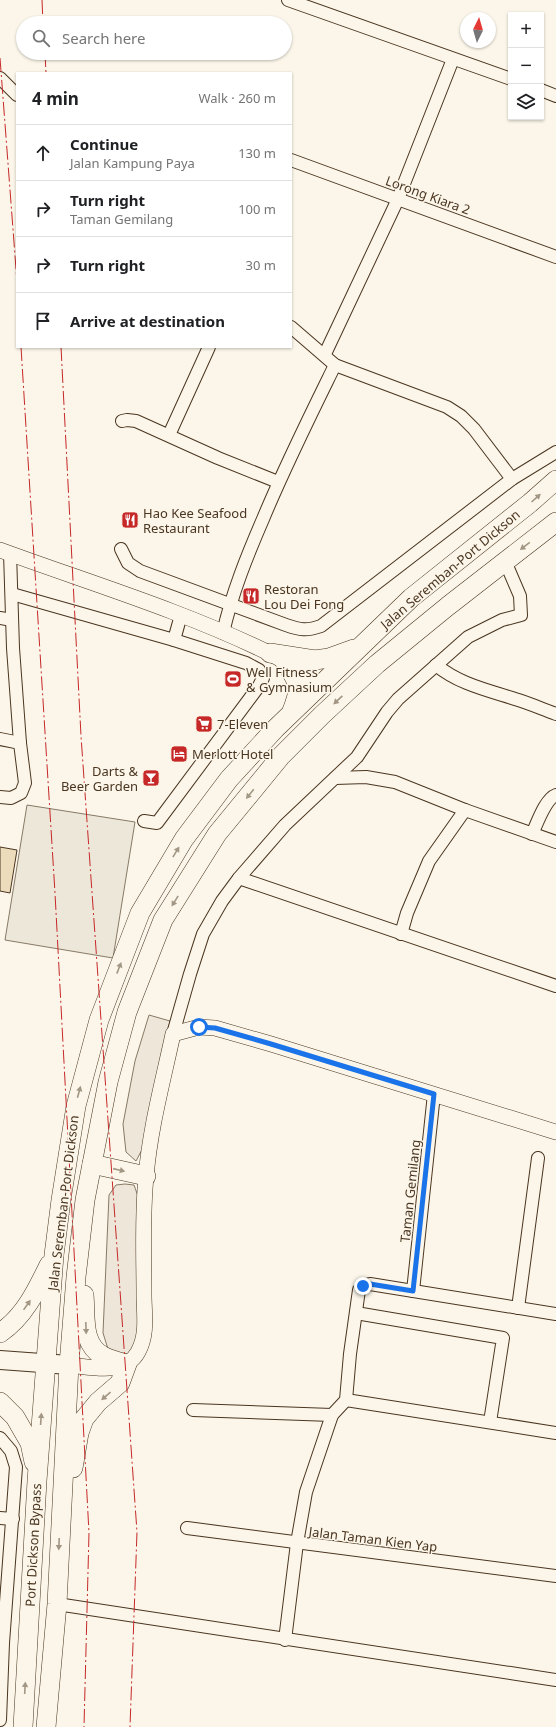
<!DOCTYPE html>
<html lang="en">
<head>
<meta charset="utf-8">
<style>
  body { margin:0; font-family:"Noto Sans",sans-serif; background:#f6f6f6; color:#202124 }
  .controls { position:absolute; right:12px; top:12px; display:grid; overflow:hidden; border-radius:0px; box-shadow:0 1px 3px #0004 }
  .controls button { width:36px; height:36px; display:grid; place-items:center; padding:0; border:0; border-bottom:1px solid #e0e0e0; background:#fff; color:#202124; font:20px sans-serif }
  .compass { position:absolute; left:460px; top:12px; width:36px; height:36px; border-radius:50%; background:#fff; box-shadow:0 1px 3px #0004; rotate:5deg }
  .stop { position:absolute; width:12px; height:12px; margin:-9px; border:3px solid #1a73e8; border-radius:50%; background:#fff }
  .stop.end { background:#1a73e8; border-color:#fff; box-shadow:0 1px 4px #0008 }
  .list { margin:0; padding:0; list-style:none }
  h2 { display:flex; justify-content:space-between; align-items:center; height:52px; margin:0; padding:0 16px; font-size:17px }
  h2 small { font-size:13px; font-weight:400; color:#757577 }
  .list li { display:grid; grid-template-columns:26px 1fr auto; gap:12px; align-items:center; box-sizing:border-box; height:56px; padding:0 16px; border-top:1px solid #e0e0e0 }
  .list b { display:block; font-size:15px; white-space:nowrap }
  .list p { margin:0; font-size:13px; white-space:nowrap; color:#757577 }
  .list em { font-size:13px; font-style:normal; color:#757577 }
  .icon { flex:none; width:22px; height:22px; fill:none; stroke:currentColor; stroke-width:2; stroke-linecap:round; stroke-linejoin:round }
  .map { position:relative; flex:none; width:556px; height:1727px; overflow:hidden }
  .search { position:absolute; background:#fff; box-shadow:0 1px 3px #0004; left:16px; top:16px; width:276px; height:44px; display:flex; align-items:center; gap:10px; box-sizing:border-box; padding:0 14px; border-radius:22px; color:#757577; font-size:15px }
  .panel { position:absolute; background:#fff; box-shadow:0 1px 3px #0004; left:16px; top:72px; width:276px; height:276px; border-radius:0px }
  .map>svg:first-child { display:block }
</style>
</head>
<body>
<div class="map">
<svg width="556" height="1727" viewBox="0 0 556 1727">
  <rect width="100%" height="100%" fill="#fbf6e9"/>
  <g fill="#ede6d9" stroke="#887966">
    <path d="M149 1015 170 1021 145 1144 136 1161 126 1152 123 1124 135 1061Z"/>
    <path d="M125 1184 134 1185 139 1199V1336L130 1354 117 1355 108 1349 103 1333 109 1195 116 1185Z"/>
  </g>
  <path fill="#ede7d9" stroke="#887966" d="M27 805 135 822 113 958 5 940Z"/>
  <path fill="#ecdcbc" stroke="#4a3520" d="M0 847 17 850 10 893 0 891Z"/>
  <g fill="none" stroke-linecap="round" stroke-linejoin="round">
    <g stroke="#4a3520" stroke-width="14">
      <g id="minor">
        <path d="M288 0 511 79"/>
        <path d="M0 78 17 95"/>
        <path d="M541 90 556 96"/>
        <path d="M291 160 556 257"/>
        <path d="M291 327 335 365 447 407 461 416 474 429 512 479"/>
        <path d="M325 354 398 199 453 59"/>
        <path d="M122 421 127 420 136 421 218 458 278 482"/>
        <path d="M169 435 209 347"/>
        <path d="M121 549 128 563 140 571 286 625C300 630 307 631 321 626L512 479 556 452"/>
        <path d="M12 594 174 640 246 663 259 670 263 678 259 686 157 823 144 821"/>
        <path d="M0 618 12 620"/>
        <path d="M223 633C232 593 247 556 263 519 285 466 310 416 335 365"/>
        <path d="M174 640 181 615"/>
        <path d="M436 665C459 684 487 690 515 699 529 703 542 709 556 714"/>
        <path d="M0 739 20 743"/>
        <path d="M335 778 366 777 395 782 465 810 556 842"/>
        <path d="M0 797 11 798 21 793 25 783 20 743 13 648 10 553"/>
        <path d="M532 834C537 824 545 799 556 795"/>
        <path d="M239 878 556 986"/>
        <path d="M401 934 407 913 429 861 465 810"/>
        <path d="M173 1034 190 974 203 934 222 901 239 878 285 825 357 757 387 712 398 699 468 637 502 620 521 615 520 596 505 561"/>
        <path d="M413 1291 434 1094"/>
        <path d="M518 1308 538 1158"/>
        <path d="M356 1313 503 1338 490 1422"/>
        <path d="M346 1400 556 1433"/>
        <path d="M193 1410 332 1415"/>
        <path d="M0 1438 11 1451 16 1467 3 1643 0 1720"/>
        <path d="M0 1518 13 1519"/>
        <path d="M187 1528 556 1576"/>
        <path d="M57 1604 556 1680"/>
        <path d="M285 1640 297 1543 306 1492 332 1415 346 1400 350 1354 359 1290 363 1286 370 1284 556 1314"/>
      </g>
    </g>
    <g stroke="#4a3520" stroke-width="16">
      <g id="tertiary">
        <path d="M0 550C90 583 183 611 269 653 287 662 304 674 321 684"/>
        <path d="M69 1365C91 1367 125 1376 138 1352 148 1334 144 1314 144 1295 144 1256 142 1216 146 1177 150 1128 163 1081 173 1034L199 1027 215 1028 271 1044 556 1132"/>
      </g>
    </g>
    <g stroke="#4a3520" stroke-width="20">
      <path id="primary" d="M0 1360 69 1365"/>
    </g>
    <g stroke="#4a3520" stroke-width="20">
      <g id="trunk">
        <path d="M270 653 315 660 329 658 354 649"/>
        <path d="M285 662C299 684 302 685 292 711"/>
        <path d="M92 1164 146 1176"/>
        <path d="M0 1333C24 1317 37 1290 49 1265"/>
        <path d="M0 1402 15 1417 30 1443 34 1462"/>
        <path d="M73 1468 79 1433 84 1419 98 1402 120 1383 127 1364C119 1362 110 1360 103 1356 81 1344 86 1316 84 1295"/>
        <path d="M23 1727 37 1481 54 1255 61 1200 76 1106 99 1020 140 913 184 839 229 779 275 729 411 598 530 503 556 480"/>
        <path d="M46 1727 57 1604 69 1365 76 1277 85 1200 108 1082 127 1012 163 920 217 834 281 756 322 715 377 664 448 606 556 522"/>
      </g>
    </g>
    <use href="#minor" stroke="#fbf6e9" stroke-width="12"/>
    <use href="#tertiary" stroke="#fbf6e9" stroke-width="15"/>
    <use href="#primary" stroke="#fbf6e9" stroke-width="18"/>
    <use href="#trunk" stroke="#fbf6e9" stroke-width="19"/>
    <g stroke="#c62828" stroke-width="1" stroke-dasharray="14 3 2 3" stroke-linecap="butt">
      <path d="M42 0 43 23"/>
      <path d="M45 53 46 73"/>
      <path d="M0 58 17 282"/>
      <path d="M21 347 55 893 89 1533 84 1727"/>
      <path d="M61 347 81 736 137 1532 130 1727"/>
    </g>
  </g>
  <defs><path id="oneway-solid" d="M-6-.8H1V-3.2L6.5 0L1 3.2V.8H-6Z"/></defs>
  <g fill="#a29684">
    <use href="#oneway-solid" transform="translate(536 498) rotate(-42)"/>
    <use href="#oneway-solid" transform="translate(525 546) rotate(143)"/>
    <use href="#oneway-solid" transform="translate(338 700) rotate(137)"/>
    <use href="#oneway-solid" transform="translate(250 794) rotate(129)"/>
    <use href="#oneway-solid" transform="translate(176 852) rotate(-59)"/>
    <use href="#oneway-solid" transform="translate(175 901) rotate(122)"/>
    <use href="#oneway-solid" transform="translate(119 968) rotate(-69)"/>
    <use href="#oneway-solid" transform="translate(79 1092) rotate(-75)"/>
    <use href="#oneway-solid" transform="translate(119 1170) rotate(13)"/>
    <use href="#oneway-solid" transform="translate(27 1305) rotate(-55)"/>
    <use href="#oneway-solid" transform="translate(86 1328) rotate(88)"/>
    <use href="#oneway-solid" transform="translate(106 1396) rotate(139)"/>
    <use href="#oneway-solid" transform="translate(41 1419) rotate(-86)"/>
    <use href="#oneway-solid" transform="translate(59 1544) rotate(92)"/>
    <use href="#oneway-solid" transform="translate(25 1688) rotate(-87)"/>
  </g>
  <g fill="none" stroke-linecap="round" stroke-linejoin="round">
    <path stroke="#1a73e8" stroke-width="5" d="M199 1027 215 1028 271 1044 434 1094 413 1291 370 1284 363 1286"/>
  </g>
  <defs>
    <g id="restaurant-square" transform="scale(0.9)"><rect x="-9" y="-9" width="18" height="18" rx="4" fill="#c62828" stroke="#fbf6e9"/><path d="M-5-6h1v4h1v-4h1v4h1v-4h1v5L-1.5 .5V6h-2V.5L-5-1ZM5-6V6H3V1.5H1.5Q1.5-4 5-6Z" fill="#fff"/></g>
    <g id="stadium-square" transform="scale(0.9)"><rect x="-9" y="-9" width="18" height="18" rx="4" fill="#c62828" stroke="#fbf6e9"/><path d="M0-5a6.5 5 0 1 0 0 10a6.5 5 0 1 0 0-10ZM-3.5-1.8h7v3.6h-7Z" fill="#fff"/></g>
    <g id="supermarket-square" transform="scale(0.9)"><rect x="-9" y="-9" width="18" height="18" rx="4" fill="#c62828" stroke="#fbf6e9"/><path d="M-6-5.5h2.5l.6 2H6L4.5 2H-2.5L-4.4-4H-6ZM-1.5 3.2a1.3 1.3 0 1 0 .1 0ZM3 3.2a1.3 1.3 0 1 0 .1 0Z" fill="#fff"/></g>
    <g id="hotel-square" transform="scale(0.9)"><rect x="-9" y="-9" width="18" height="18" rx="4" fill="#c62828" stroke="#fbf6e9"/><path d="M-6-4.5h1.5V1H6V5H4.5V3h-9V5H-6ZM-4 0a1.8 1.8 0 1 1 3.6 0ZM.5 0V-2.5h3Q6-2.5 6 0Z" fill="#fff"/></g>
    <g id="bar-square" transform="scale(0.9)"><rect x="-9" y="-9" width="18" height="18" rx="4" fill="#c62828" stroke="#fbf6e9"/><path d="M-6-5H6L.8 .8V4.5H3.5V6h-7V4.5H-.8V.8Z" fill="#fff"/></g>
  </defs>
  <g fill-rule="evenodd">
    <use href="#restaurant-square" x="130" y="520"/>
    <use href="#restaurant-square" x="251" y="596"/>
    <use href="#stadium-square" x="233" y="679"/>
    <use href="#supermarket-square" x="204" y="724"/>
    <use href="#hotel-square" x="179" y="754"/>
    <use href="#bar-square" x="151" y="778"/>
  </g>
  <g text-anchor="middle" stroke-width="3" stroke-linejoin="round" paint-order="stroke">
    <g font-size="13" fill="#4a3520" stroke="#fbf6e9">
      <text transform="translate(428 195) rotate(20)" y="5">Lorong Kiara 2</text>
      <text transform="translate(450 569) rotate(-40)" y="5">Jalan Seremban-Port Dickson</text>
      <text transform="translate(410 1191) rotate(-84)" y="5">Taman Gemilang</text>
      <text transform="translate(63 1203) rotate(-83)" y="5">Jalan Seremban-Port Dickson</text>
      <text transform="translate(373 1539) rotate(7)" y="5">Jalan Taman Kien Yap</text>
      <text transform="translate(33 1545) rotate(-87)" y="5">Port Dickson Bypass</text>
    </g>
    <g font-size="13" fill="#4a3520" stroke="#fbf6e9" text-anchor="start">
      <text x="143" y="518">Hao Kee Seafood<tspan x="143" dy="15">Restaurant</tspan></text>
      <text x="264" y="594">Restoran<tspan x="264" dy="15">Lou Dei Fong</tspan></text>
      <text x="246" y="677">Well Fitness<tspan x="246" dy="15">&amp; Gymnasium</tspan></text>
      <text x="217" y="729">7-Eleven</text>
      <text x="192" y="759">Merlott Hotel</text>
      <text x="138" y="776" text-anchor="end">Darts &amp;<tspan x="138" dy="15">Beer Garden</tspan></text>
    </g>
  </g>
</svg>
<div class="controls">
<button>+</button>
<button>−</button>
<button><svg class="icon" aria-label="layers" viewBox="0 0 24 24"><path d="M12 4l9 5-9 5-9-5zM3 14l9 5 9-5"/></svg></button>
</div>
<svg class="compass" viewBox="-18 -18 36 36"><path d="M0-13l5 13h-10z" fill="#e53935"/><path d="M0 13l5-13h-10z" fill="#757577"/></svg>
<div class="stop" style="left:199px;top:1027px"></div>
<div class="stop end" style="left:363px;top:1286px"></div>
<div class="search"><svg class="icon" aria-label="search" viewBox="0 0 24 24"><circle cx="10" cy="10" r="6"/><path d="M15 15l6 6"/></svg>Search here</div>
<section class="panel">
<h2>4 min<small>Walk · 260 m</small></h2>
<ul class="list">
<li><svg class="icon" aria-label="ahead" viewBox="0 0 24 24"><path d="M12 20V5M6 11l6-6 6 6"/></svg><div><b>Continue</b><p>Jalan Kampung Paya</p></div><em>130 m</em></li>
<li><svg class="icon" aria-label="right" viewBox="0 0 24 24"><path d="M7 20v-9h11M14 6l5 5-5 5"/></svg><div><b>Turn right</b><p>Taman Gemilang</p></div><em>100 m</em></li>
<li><svg class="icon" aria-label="right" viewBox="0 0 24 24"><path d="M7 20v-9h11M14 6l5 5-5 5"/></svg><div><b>Turn right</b></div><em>30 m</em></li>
<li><svg class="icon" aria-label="arrive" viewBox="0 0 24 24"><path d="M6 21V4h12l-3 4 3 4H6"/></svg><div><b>Arrive at destination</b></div></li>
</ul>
</section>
</div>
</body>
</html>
